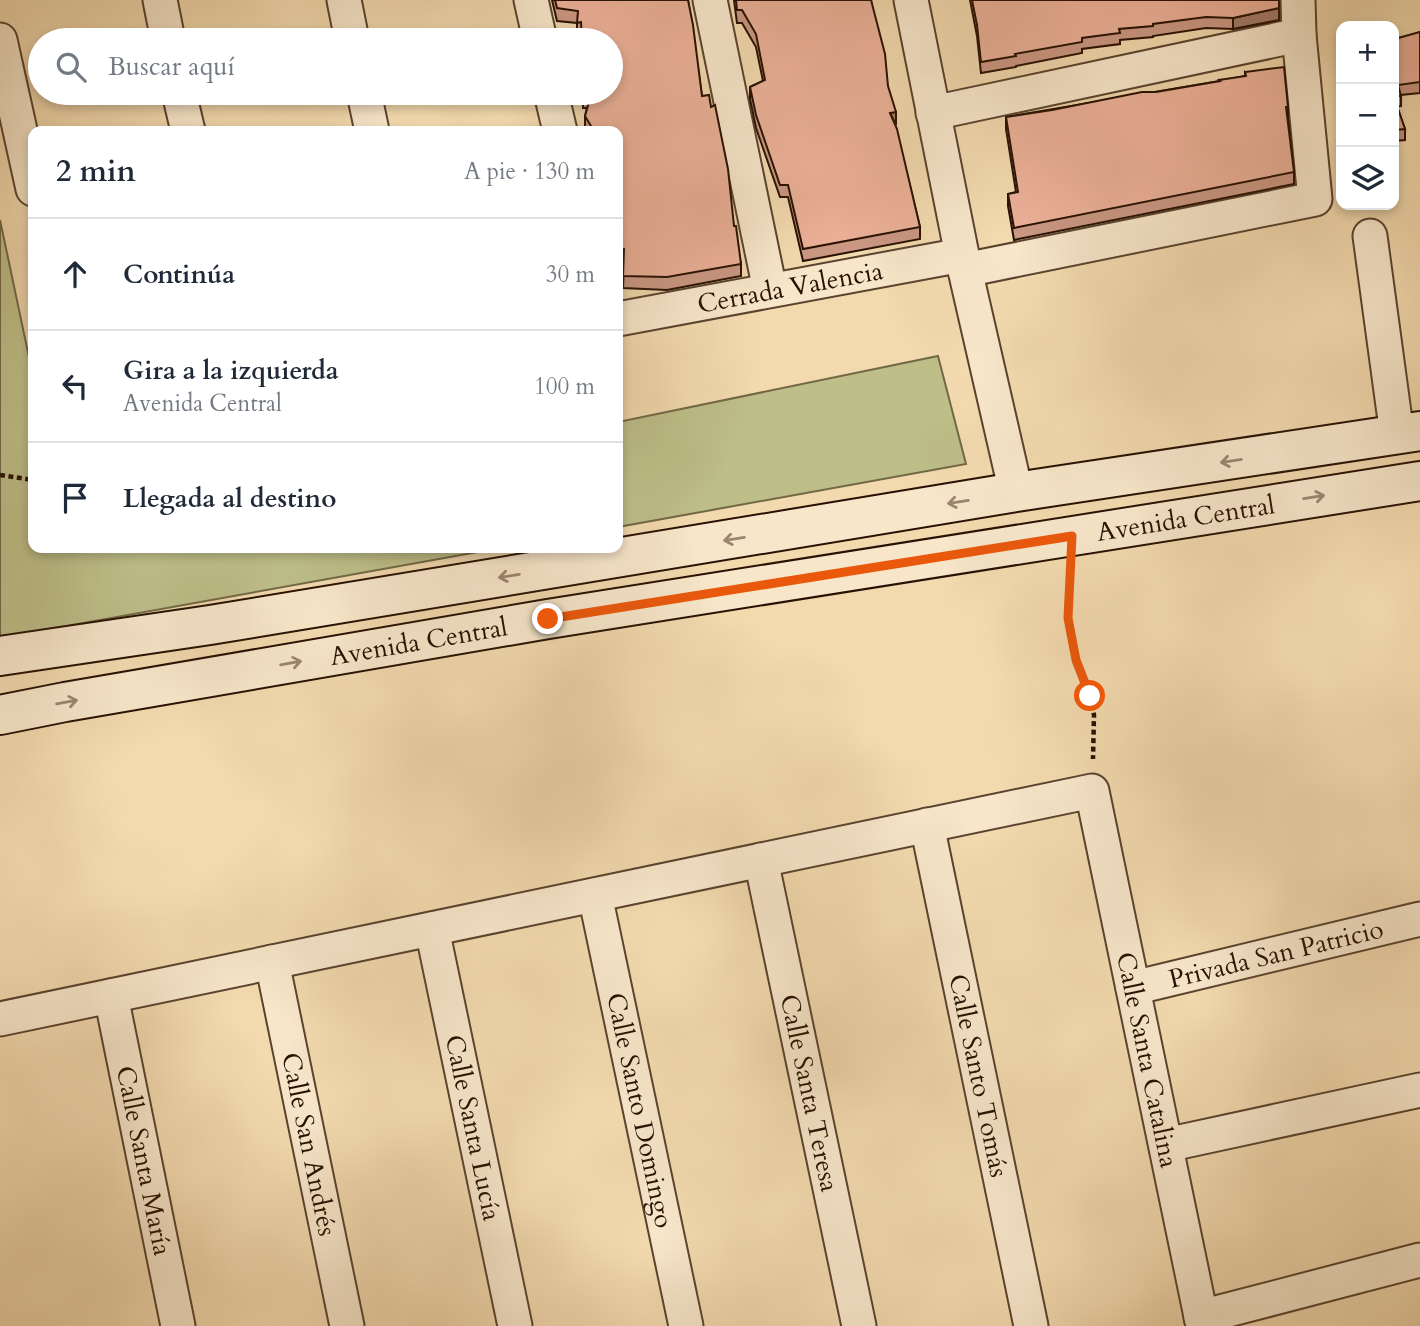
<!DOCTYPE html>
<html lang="es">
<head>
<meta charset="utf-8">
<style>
  body { margin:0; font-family:Cardo,serif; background:#f2f2f3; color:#1f2937 }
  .controls { position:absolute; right:21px; top:21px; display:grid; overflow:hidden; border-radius:14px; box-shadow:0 4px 10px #0003 }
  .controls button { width:63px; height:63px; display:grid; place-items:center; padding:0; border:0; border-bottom:2px solid #e0e1e3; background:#fff; color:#1f2937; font:35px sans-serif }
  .stop { position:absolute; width:21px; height:21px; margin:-16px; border:5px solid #ea580c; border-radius:50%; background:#fff }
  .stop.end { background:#ea580c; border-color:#fff; box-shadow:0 2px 7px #0008 }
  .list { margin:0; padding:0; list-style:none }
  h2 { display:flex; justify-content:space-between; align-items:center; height:91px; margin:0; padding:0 28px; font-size:30px }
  h2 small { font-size:23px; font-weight:400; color:#747a83 }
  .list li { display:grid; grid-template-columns:46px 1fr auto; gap:21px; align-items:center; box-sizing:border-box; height:112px; padding:0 28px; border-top:2px solid #e0e1e3 }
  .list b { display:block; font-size:26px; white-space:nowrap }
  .list p { margin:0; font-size:23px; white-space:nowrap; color:#747a83 }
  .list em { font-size:23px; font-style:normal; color:#747a83 }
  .icon { flex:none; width:38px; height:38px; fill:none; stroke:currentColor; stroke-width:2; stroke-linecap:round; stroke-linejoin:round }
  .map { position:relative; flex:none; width:1420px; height:1326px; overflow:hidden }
  .search { position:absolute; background:#fff; box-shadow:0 4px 10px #0003; left:28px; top:28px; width:595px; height:77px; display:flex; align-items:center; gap:18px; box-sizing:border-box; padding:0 24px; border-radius:38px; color:#747a83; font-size:26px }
  .panel { position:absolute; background:#fff; box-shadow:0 4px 10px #0003; left:28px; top:126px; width:595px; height:427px; border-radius:14px }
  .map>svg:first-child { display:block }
</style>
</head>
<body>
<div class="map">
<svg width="1420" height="1326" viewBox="0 0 1420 1326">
  <rect width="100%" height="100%" fill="#f2d9ae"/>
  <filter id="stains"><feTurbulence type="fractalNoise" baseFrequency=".00286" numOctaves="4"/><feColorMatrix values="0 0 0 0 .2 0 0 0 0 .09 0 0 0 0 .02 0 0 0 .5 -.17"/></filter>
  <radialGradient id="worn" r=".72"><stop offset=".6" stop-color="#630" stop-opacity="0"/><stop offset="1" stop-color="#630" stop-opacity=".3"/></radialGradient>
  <g fill="#bdbe88" stroke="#726846" stroke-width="2">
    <path d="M0 220 33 376V548H500L0 638Z"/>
    <path d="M938 356 966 464 618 527V422Z"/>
  </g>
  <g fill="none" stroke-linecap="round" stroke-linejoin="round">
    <g stroke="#5a432e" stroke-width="37">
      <g id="minor">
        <path d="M160 0 168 40"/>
        <path d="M344 0 352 40"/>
        <path d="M531 0 540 40"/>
        <path d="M710 0 770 290"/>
        <path d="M911 0 965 270 1016 492"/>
        <path d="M0 40 33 189"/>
        <path d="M179 93 188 131"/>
        <path d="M364 93 372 131"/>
        <path d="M551 93 560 131"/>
        <path d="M933 113 1299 35"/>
        <path d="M1370 236 1397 435"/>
        <path d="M965 270 1315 199 1299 35 1298 0"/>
        <path id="s1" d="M618 319 962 255"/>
        <path id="s2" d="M927 825 1031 1326"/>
        <path id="s3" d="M761 860 859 1326"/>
        <path id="s4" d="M595 895 686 1326"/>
        <path id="s5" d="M432 929 515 1326"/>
        <path id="s6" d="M272 962 347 1326"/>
        <path id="s7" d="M1133 988 1420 919"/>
        <path id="s8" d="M111 996 178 1326"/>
        <path id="s9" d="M0 1019 1092 791 1203 1326"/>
        <path d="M1166 1145 1420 1090"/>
        <path d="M1201 1317 1420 1260"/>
      </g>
    </g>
    <g stroke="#281103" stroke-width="42">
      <g id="secondary">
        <path d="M0 656 210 625 1016 492 1420 431"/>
        <path id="s10" d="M0 715 65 702 548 619 1420 481"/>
      </g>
    </g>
    <g stroke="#281103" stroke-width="4.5" stroke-dasharray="5 3.5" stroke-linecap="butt">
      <path d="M0 475 33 480"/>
      <path d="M1070 572 1068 618 1076 660 1090 696 1094 715 1093 759"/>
    </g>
    <use href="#minor" stroke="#f7e6ca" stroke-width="33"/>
    <use href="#secondary" stroke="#f7e6ca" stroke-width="38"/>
  </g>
  <g fill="#ca9783" stroke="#281103" stroke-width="2">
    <path d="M552 0H688L702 96 711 107 741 264V276L667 290 623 288 624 262 618 263 619 221 618 222V131H587L585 128V116L587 108H583L581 35H577V23L557 21Z"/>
    <path d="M734 0H871L895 125 920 227V239L803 261 788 197H780L756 128 750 99V87L763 81 756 47 742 23H737Z"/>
    <path d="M970 0H1279V20L1233 29 1206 28 1153 36V37L1120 40V44L1082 49V53L1016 66V67L981 73 977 36Z"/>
    <path d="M1420 32V93L1401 95V106L1397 107 1405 129V140L1394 141V34L1395 39Z"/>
    <path d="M1245 72 1288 107V118L1294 172V184L1014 240 1008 206V194L1016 192 1006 129V117L1220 81 1245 76Z"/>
  </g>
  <g fill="#a47b6a" stroke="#281103" stroke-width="2">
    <path d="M1279 8V20L1233 29V18Z"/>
    <path d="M896 112V125L890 113Z"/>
    <path d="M624 249V262L618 263V250Z"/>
  </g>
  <g fill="#ebb098" stroke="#281103" stroke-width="2">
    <path d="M555 0H688L693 25 702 96 709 95 711 107 715 105 728 169 734 226H736L741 264 667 277 623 276 624 249 618 250V236L621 209H618V131H594L585 116 591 95 583 96V93H611V40H582L581 22 577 23 578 11 557 8Z"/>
    <path d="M736 0H871L885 54 888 86 896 112 890 113 897 129 920 227 803 249 788 185H780L756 115 750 87 765 80 756 34 742 10H737Z"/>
    <path d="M972 0H1279V8L1233 18 1206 17 1153 24V26L1119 29 1120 33 1082 38V42L1015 54 1016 56 981 62 977 25Z"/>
    <path d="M1420 32V82L1398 85 1401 96H1394V34L1395 39Z"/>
    <path d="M1284 67 1288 107H1286L1294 172 1014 228 1008 194 1018 192 1006 117 1052 110 1142 92H1156L1220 81 1219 80 1246 76 1245 72Z"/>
    <path d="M1394 97 1405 129 1394 130Z"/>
  </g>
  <defs><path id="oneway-shaft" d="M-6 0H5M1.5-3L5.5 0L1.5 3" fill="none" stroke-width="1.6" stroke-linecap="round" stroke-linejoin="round" transform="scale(1.75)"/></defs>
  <g stroke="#9a8670">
    <use href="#oneway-shaft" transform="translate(1231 461) rotate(171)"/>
    <use href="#oneway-shaft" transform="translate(1314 497) rotate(-9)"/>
    <use href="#oneway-shaft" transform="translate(958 502) rotate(171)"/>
    <use href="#oneway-shaft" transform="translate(734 539) rotate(171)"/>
    <use href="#oneway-shaft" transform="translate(509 576) rotate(171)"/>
    <use href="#oneway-shaft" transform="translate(291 663) rotate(-10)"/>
    <use href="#oneway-shaft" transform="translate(67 702) rotate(-10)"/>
  </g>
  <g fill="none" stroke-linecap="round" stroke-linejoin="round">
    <path stroke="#ea580c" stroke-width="9" d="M548 619 1072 536 1068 618 1076 660 1090 696"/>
  </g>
  <g text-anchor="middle" stroke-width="7" stroke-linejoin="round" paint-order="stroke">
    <g font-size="26" fill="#281103" stroke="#f7e6ca">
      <text dy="9" stroke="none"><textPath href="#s1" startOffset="175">Cerrada Valencia</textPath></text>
      <text dy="9" stroke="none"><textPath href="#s10" startOffset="1202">Avenida Central</textPath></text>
      <text dy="9" stroke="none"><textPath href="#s10" startOffset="425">Avenida Central</textPath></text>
      <text dy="9" stroke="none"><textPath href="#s7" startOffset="147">Privada San Patricio</textPath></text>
      <text dy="9" stroke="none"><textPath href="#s9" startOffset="1390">Calle Santa Catalina</textPath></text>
      <text dy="9" stroke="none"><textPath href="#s2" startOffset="256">Calle Santo Tomás</textPath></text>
      <text dy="9" stroke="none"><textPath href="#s3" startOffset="238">Calle Santa Teresa</textPath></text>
      <text dy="9" stroke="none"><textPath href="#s4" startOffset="220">Calle Santo Domingo</textPath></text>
      <text dy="9" stroke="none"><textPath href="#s5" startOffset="203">Calle Santa Lucía</textPath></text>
      <text dy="9" stroke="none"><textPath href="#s6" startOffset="186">Calle San Andrés</textPath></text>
      <text dy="9" stroke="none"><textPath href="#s8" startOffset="168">Calle Santa María</textPath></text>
    </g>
  </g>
  <rect width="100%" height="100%" filter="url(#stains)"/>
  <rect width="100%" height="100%" fill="url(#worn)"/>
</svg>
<div class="controls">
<button>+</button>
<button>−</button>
<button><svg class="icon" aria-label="layers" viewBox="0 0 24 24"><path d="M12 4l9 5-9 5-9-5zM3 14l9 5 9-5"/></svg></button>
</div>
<div class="stop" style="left:1090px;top:696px"></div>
<div class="stop end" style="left:548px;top:619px"></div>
<div class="search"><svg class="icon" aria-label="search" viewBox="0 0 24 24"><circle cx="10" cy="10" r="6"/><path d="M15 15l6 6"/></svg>Buscar aquí</div>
<section class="panel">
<h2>2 min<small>A pie · 130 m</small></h2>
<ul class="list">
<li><svg class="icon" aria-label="ahead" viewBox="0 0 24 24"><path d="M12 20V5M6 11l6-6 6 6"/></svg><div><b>Continúa</b></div><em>30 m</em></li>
<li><svg class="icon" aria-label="left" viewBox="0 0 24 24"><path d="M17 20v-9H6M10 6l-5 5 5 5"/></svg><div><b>Gira a la izquierda</b><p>Avenida Central</p></div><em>100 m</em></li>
<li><svg class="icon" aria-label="arrive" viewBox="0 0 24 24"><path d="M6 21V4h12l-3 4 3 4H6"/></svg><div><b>Llegada al destino</b></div></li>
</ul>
</section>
</div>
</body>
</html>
